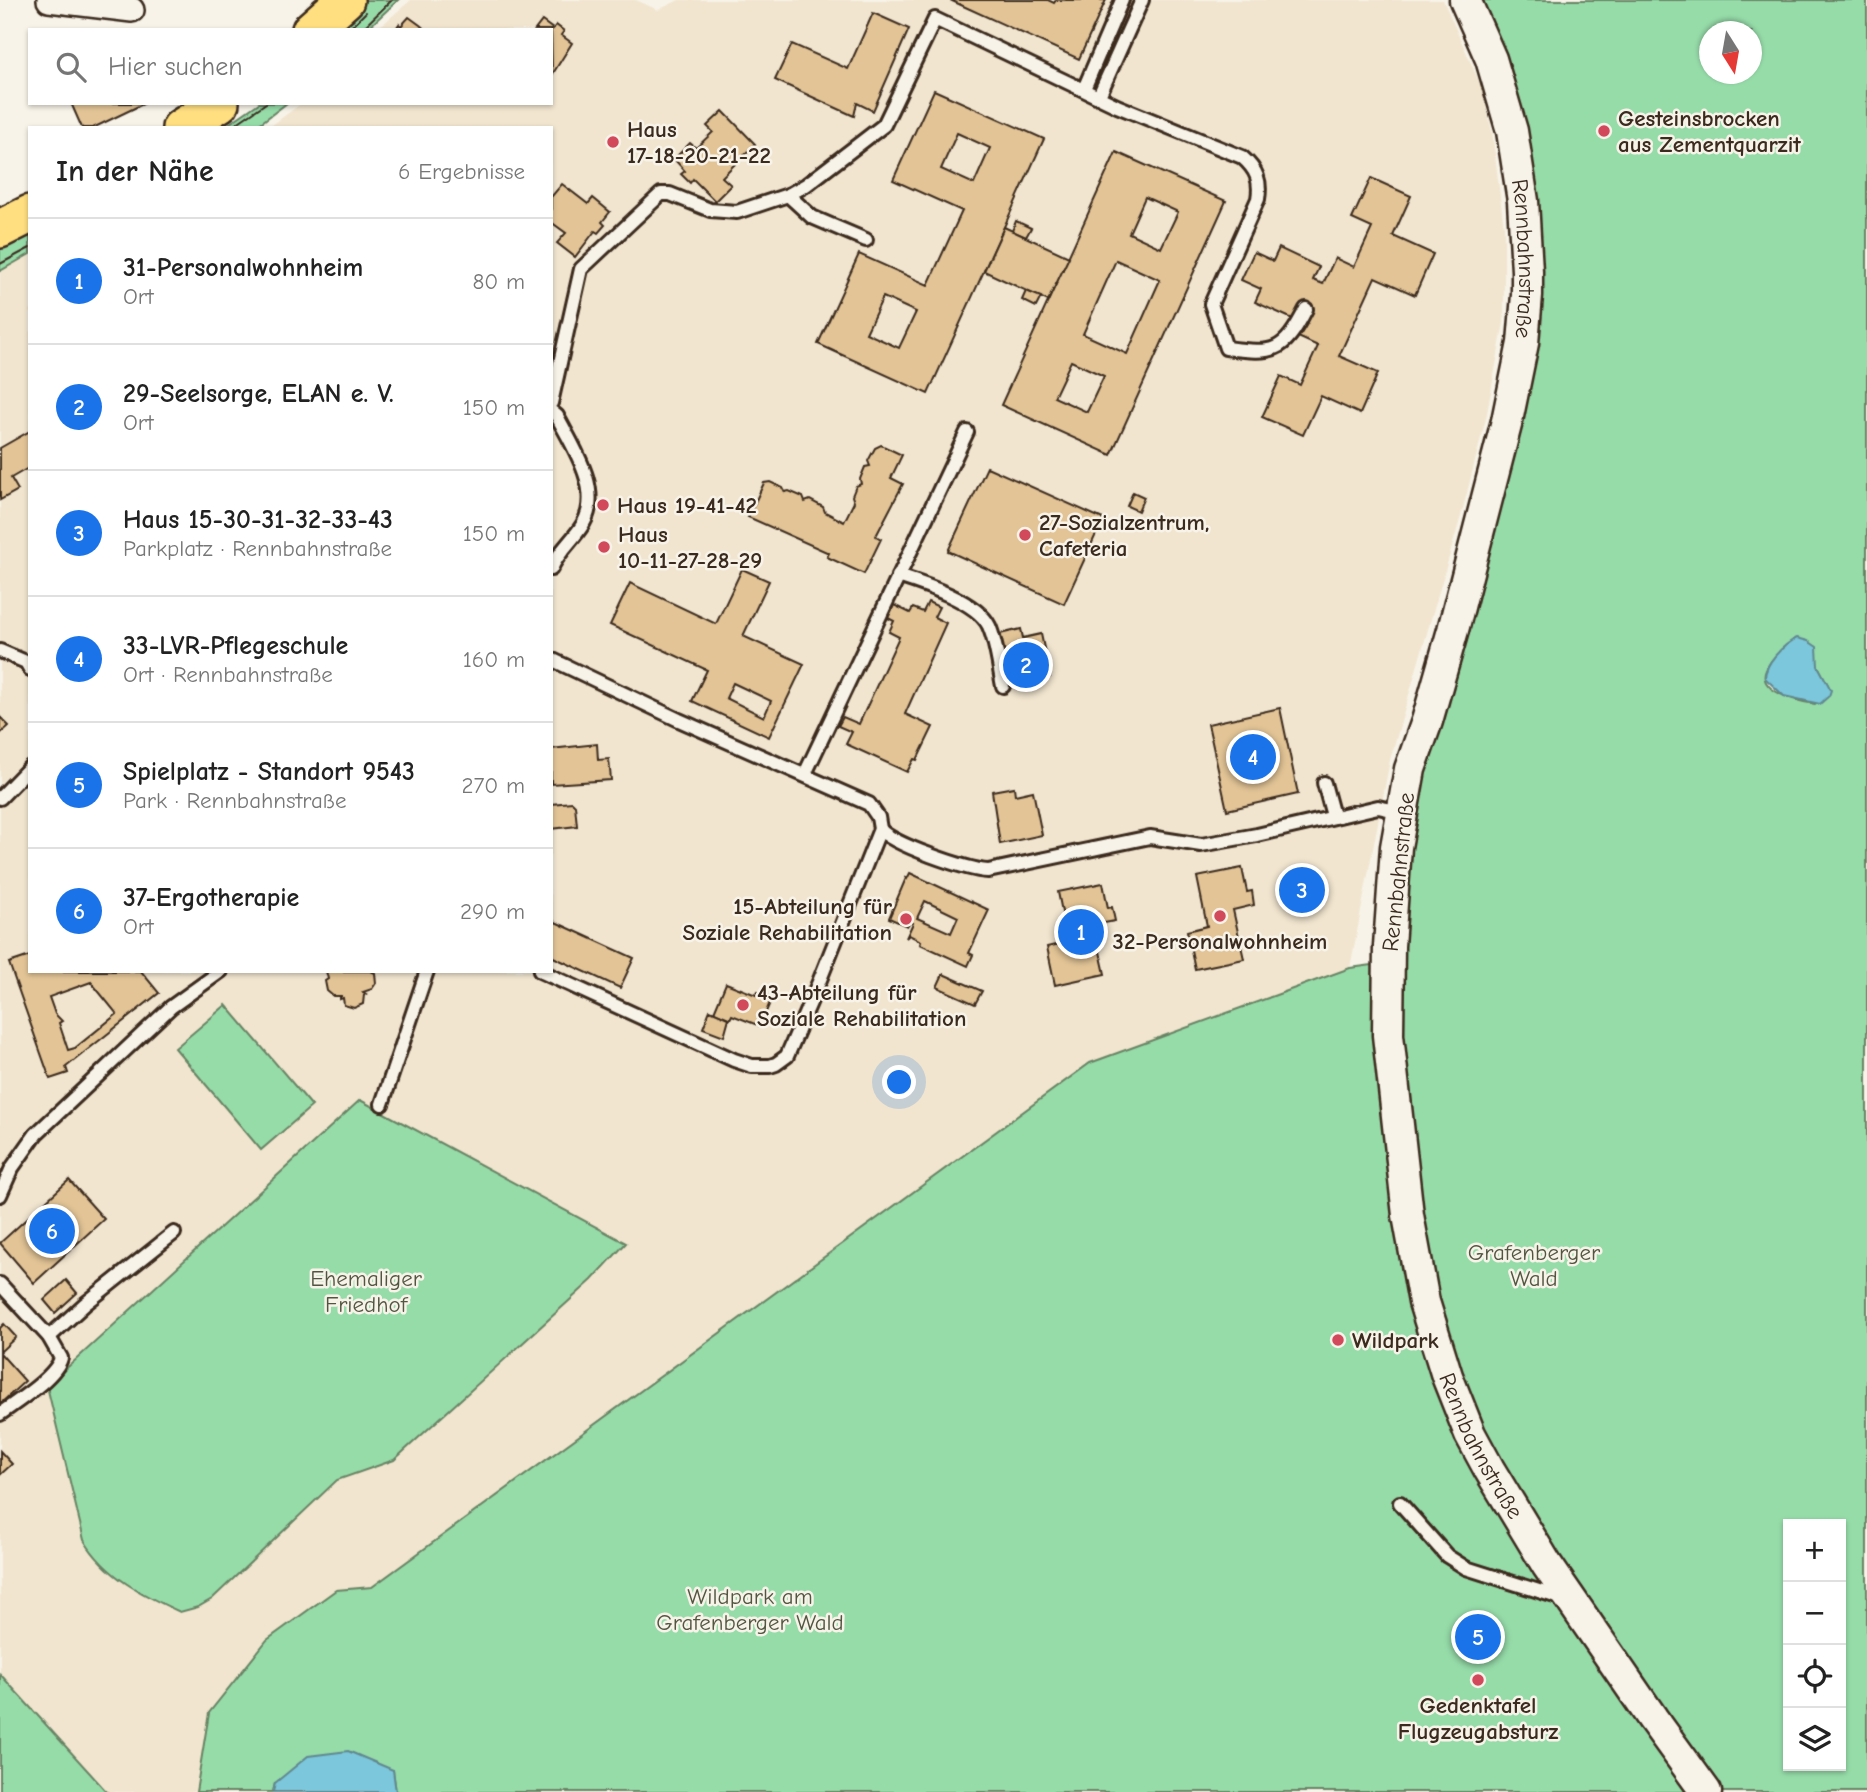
<!DOCTYPE html>
<html lang="de">
<head>
<meta charset="utf-8">
<style>
  body { margin:0; font-family:"Comic Neue",sans-serif; background:#f2f2f2; color:#222 }
  .controls { position:absolute; right:21px; bottom:21px; display:grid; overflow:hidden; border-radius:0px; box-shadow:0 2px 5px #0004 }
  .controls button { width:63px; height:63px; display:grid; place-items:center; padding:0; border:0; border-bottom:2px solid #e0e0e0; background:#fff; color:#222; font:35px sans-serif }
  .compass { position:absolute; left:1699px; top:21px; width:63px; height:63px; border-radius:50%; background:#fff; box-shadow:0 2px 5px #0004; rotate:169deg }
  .you { position:absolute; left:900px; top:1083px; width:24px; height:24px; margin:-18px; border:5px solid #fff; border-radius:50%; background:#1a73e8; box-shadow:0 0 0 10px #1a73e833 }
  .badge { display:grid; place-items:center; width:46px; height:46px; border-radius:50%; background:#1a73e8; color:#fff; font-size:23px; font-weight:700 }
  .pin { position:absolute; translate:-50% -50%; border:4px solid #fff; box-shadow:0 2px 7px #0006 }
  .list { margin:0; padding:0; list-style:none }
  h2 { display:flex; justify-content:space-between; align-items:center; height:91px; margin:0; padding:0 28px; font-size:30px }
  h2 small { font-size:23px; font-weight:400; color:#767676 }
  .list li { display:grid; grid-template-columns:46px 1fr auto; gap:21px; align-items:center; box-sizing:border-box; height:126px; padding:0 28px; border-top:2px solid #e0e0e0 }
  .list b { display:block; font-size:26px; white-space:nowrap }
  .list p { margin:0; font-size:23px; white-space:nowrap; color:#767676 }
  .list em { font-size:23px; font-style:normal; color:#767676 }
  .icon { flex:none; width:38px; height:38px; fill:none; stroke:currentColor; stroke-width:2; stroke-linecap:round; stroke-linejoin:round }
  .map { position:relative; flex:none; width:1867px; height:1792px; overflow:hidden }
  .search { position:absolute; background:#fff; box-shadow:0 2px 5px #0004; left:28px; top:28px; width:525px; height:77px; display:flex; align-items:center; gap:18px; box-sizing:border-box; padding:0 24px; border-radius:0px; color:#767676; font-size:26px }
  .panel { position:absolute; background:#fff; box-shadow:0 2px 5px #0004; left:28px; top:126px; width:525px; height:847px; border-radius:0px }
  .map>svg:first-child { display:block }
</style>
</head>
<body>
<div class="map">
<svg width="1867" height="1792" viewBox="0 0 1867 1792">
  <rect width="100%" height="100%" fill="#f7f3e8"/>
  <filter id="ink" filterUnits="userSpaceOnUse"><feTurbulence type="fractalNoise" baseFrequency=".0143" numOctaves="2"/><feDisplacementMap in="SourceGraphic" scale="14" xChannelSelector="R" yChannelSelector="G"/><feConvolveMatrix kernelMatrix="1 2 1 2 8 2 1 2 1" color-interpolation-filters="sRGB"/></filter>
  <g filter="url(#ink)">
    <path fill="#f1e5cf" d="M411 0H636L658 10 679 0H1443L1482 88 1492 131 1504 228V322L1486 418 1461 516 1390 760 1350 968 1090 1063 372 1587 336 1590 267 1640 209 1713 196 1792H107L0 1674V271L30 255V971H551V128H268L302 103H551V30H376Z"/>
    <g fill="#96dca9" stroke="#688364" stroke-width="2" fill-rule="evenodd">
      <path d="M362 0H398L366 30H342L351 20 347 15Z"/>
      <path d="M1471 0H1867V1792H396L393 1770 275 1783 273 1792H196L209 1713 267 1640 336 1590 372 1587 1090 1063 1350 968 1395 962 1406 836 1533 269ZM1710 32H1752V74H1710ZM1788 644 1818 666 1829 687 1815 704C1801 702 1756 692 1766 670 1770 660 1780 651 1788 644ZM1788 1524H1841V1766H1788Z"/>
      <path d="M259 103H287L254 128H223Z"/>
      <path d="M30 228V254L0 271V244Z"/>
      <path d="M226 1005 312 1106 261 1150 175 1048Z"/>
      <path d="M360 1100 626 1243 592 1280 394 1460 337 1480 212 1599 198 1607 180 1612C143 1595 106 1577 84 1540L47 1386Z"/>
      <path d="M0 1674 107 1792H0Z"/>
    </g>
    <g fill="#7bc7db" stroke="#61888f" stroke-width="2">
      <path d="M1797 638 1808 641 1817 647 1818 666 1831 690 1829 696 1820 704 1784 696 1765 678C1765 663 1783 645 1797 638Z"/>
      <path d="M348 1751 393 1770 396 1792H273L275 1783 308 1756Z"/>
    </g>
    <g fill="#e2c496" stroke="#3b2a1e" stroke-width="2" fill-rule="evenodd">
      <path d="M950 0H1048L1054 3 1056 0H1106L1079 59Z"/>
      <path d="M873 13 909 29 873 111 857 103 854 116 775 80 792 44 848 69Z"/>
      <path d="M409 17 420 25 426 30H395L399 24 401 26Z"/>
      <path d="M542 21 553 29 556 25 564 31 561 35 572 43 552 75 551 30H535Z"/>
      <path d="M934 90 1044 139 928 394 818 344 859 254 928 285 962 211 893 180ZM957 133 990 148 974 184 941 169ZM883 297 916 312 899 348 866 333Z"/>
      <path d="M71 103H145L93 128H82Z"/>
      <path d="M723 111 755 144 722 177 731 185 715 201 693 179 690 183 681 174 685 171 674 159 690 143 696 148 713 132 707 126Z"/>
      <path d="M1116 152 1226 201 1111 455 1001 405ZM1145 197 1178 212 1161 248 1129 233ZM1116 260 1160 280 1127 354 1083 334ZM1071 361 1104 376 1087 412 1054 397Z"/>
      <path d="M1371 178 1411 196 1393 236 1433 254 1415 295 1375 277 1339 356 1378 373 1360 414 1321 396 1303 435 1262 417 1281 376 1300 385 1318 346 1298 337 1310 311 1295 320 1255 302 1261 289 1241 280 1254 252 1273 261 1279 248 1319 267 1313 280 1323 284 1335 258 1354 267 1372 228 1352 219Z"/>
      <path d="M562 184 588 204 593 198 610 212 602 222 605 225 598 233 595 231 575 257 557 243 566 233 551 222V197Z"/>
      <path d="M1016 221 1031 228 1026 237 1012 231Z"/>
      <path d="M1004 227 1069 257 1048 301 984 271Z"/>
      <path d="M1026 291 1041 297 1036 307 1022 300Z"/>
      <path d="M30 431V467L11 478 18 490 0 500V448Z"/>
      <path d="M881 445 902 455 891 478 903 484 876 536 881 539 864 574 827 557 829 553 748 517 764 483 770 482 783 488 785 492 789 491 803 497 805 502 810 500 823 507 825 512 844 522 854 502 852 496 856 486 861 484 860 479 865 467 870 466 868 461 875 448Z"/>
      <path d="M987 467 1103 519 1064 604 948 551Z"/>
      <path d="M1133 492 1144 497 1138 511 1127 506Z"/>
      <path d="M742 569 769 581 743 636 804 664 769 737 692 701 707 670 610 625 630 583 716 624ZM733 683 771 701 764 717 726 698Z"/>
      <path d="M928 602 939 607 934 617 946 623 905 714 933 727 917 760 914 759 907 772 846 744 852 732 838 726 843 717 859 724 899 637 889 632 894 621 888 618 894 605 910 613 913 608 923 612Z"/>
      <path d="M1021 629 1023 638 1041 634 1050 677 1009 686 1001 653H1004L1000 634Z"/>
      <path d="M1280 708 1298 794 1227 810 1208 724Z"/>
      <path d="M0 717 9 726 0 734Z"/>
      <path d="M597 744 598 760 609 759 611 780 551 784V749Z"/>
      <path d="M1014 787 1015 795 1033 791 1042 835 1000 844 992 791Z"/>
      <path d="M572 802 575 805 577 826 551 829V804Z"/>
      <path d="M1242 868 1247 892 1252 891 1254 905 1233 910 1244 959 1195 969 1187 931 1207 926 1197 877Z"/>
      <path d="M910 873 989 910 969 953 973 955 968 966 920 944 921 941 909 935 906 938 913 923 910 922 907 926 889 918 906 878 907 879ZM925 901 958 917 951 933 917 918Z"/>
      <path d="M1103 883 1108 908 1112 907 1115 921 1094 925 1105 974 1055 985 1047 947 1068 942 1058 892Z"/>
      <path d="M551 920 634 958 620 988 551 956Z"/>
      <path d="M30 956V971H141L159 993 66 1067 68 1073 50 1079 9 963ZM91 982 117 1014 75 1048 68 1050 59 1023 62 1021 55 1014 49 997Z"/>
      <path d="M326 971H371L375 973 376 983 372 989 363 992 366 994 364 995 363 1004 354 1008 344 1005 343 998 340 999V996H342H333L327 991 325 981 328 979Z"/>
      <path d="M943 974 982 991 975 1004 937 987Z"/>
      <path d="M726 983 756 995 758 992 772 998 760 1026 732 1015 730 1019 714 1012Z"/>
      <path d="M710 1010 729 1018 724 1036 703 1028Z"/>
      <path d="M69 1180 104 1219 34 1283 0 1243Z"/>
      <path d="M66 1280 77 1293 55 1313 44 1300Z"/>
      <path d="M4 1324 16 1337 0 1352V1328Z"/>
      <path d="M0 1353 25 1381 0 1404Z"/>
      <path d="M0 1451 12 1464 0 1475Z"/>
    </g>
    <g fill="none" stroke-linecap="round" stroke-linejoin="round">
      <g stroke="#3b2a1e" stroke-width="18">
        <g id="service">
          <path d="M1084 89 1122 0"/>
          <path d="M1099 96 1142 0"/>
          <path d="M788 195 812 217 866 240"/>
          <path d="M551 403 581 269 661 194H670L710 210 737 212 788 195 806 185 884 125 935 19 1117 106 1242 157C1257 170 1261 181 1258 199L1211 304 1226 348C1274 354 1283 354 1306 309"/>
          <path d="M551 411 557 416C573 447 603 490 583 524 573 541 558 551 551 569"/>
          <path d="M898 576C923 584 977 601 989 626 997 644 999 667 1003 686"/>
          <path d="M0 651 26 662 30 669"/>
          <path d="M805 774 967 432"/>
          <path d="M1324 783 1333 816"/>
          <path d="M0 798 30 767"/>
          <path d="M880 829C891 844 968 870 988 871L1150 837 1201 845 1257 835 1378 807 1401 812"/>
          <path d="M540 971 734 1060 752 1066H770L776 1064 787 1056 819 982 880 829 878 817 869 804 679 720 551 659"/>
          <path d="M382 1104 427 971"/>
          <path d="M0 1195 12 1168 36 1134 171 1007 221 971"/>
          <path d="M0 1284 49 1337 61 1358C56 1377 16 1402 0 1414"/>
          <path d="M49 1337 85 1304 174 1233"/>
          <path d="M1400 1503 1447 1556 1466 1568 1564 1599"/>
        </g>
      </g>
      <g stroke="#3b2a1e" stroke-width="28">
        <path id="minor" d="M49 0 132 10"/>
      </g>
      <g stroke="#3b2a1e" stroke-width="35">
        <g id="tertiary">
          <path id="s1" d="M1465 0 1491 59 1512 131 1523 201 1527 271V295L1523 343 1507 421 1453 630 1427 721 1410 769 1396 847 1389 946 1388 1035 1408 1215 1424 1302 1447 1376 1470 1434 1489 1469 1547 1565 1653 1719 1706 1792"/>
        </g>
      </g>
      <g stroke="#3b2a1e" stroke-width="42">
        <g id="primary">
          <path d="M311 30 345 0"/>
          <path d="M181 128 220 103"/>
          <path d="M0 229 30 214"/>
        </g>
      </g>
      <use href="#service" stroke="#f7f3e8" stroke-width="12"/>
      <use href="#minor" stroke="#f7f3e8" stroke-width="23"/>
      <use href="#tertiary" stroke="#f7f3e8" stroke-width="30"/>
      <use href="#primary" stroke="#ffdf80" stroke-width="37"/>
      <g stroke="#3b2a1e" stroke-width="2">
        <path d="M348 30 366 12"/>
        <path d="M361 30 392 0"/>
        <path d="M230 128 266 103"/>
        <path d="M0 264 30 248"/>
      </g>
    </g>
  </g>
  <g fill="#d1495b" stroke="#f7f3e8" stroke-width="2.5">
    <circle cx="1604" cy="131" r="7"/>
    <circle cx="613" cy="142" r="7"/>
    <circle cx="603" cy="505" r="7"/>
    <circle cx="1025" cy="535" r="7"/>
    <circle cx="604" cy="547" r="7"/>
    <circle cx="1220" cy="916" r="7"/>
    <circle cx="906" cy="919" r="7"/>
    <circle cx="743" cy="1005" r="7"/>
    <circle cx="1338" cy="1340" r="7"/>
    <circle cx="1478" cy="1680" r="7"/>
  </g>
  <g text-anchor="middle" stroke-width="5" stroke-linejoin="round" paint-order="stroke">
    <g font-size="23" font-weight="bold" fill="#3b2a1e" stroke="#f7f3e8" text-anchor="start">
      <text x="1618" y="126">Gesteinsbrocken<tspan x="1618" dy="26">aus Zementquarzit</tspan></text>
      <text x="627" y="137">Haus<tspan x="627" dy="26">17-18-20-21-22</tspan></text>
      <text x="617" y="513">Haus 19-41-42</text>
      <text x="1039" y="530">27-Sozialzentrum,<tspan x="1039" dy="26">Cafeteria</tspan></text>
      <text x="618" y="542">Haus<tspan x="618" dy="26">10-11-27-28-29</tspan></text>
      <text x="892" y="914" text-anchor="end">15-Abteilung für<tspan x="892" dy="26">Soziale Rehabilitation</tspan></text>
      <text x="1220" y="949" text-anchor="middle">32-Personalwohnheim</text>
      <text x="757" y="1000">43-Abteilung für<tspan x="757" dy="26">Soziale Rehabilitation</tspan></text>
      <text x="1352" y="1348">Wildpark</text>
      <text x="1478" y="1713" text-anchor="middle">Gedenktafel<tspan x="1478" dy="26">Flugzeugabsturz</tspan></text>
    </g>
    <g font-size="23" fill="#3b2a1e" stroke="#f7f3e8">
      <text dy="8" stroke="none"><textPath href="#s1" startOffset="268">Rennbahnstraße</textPath></text>
      <text transform="translate(1398 872) rotate(-84)" y="8">Rennbahnstraße</text>
      <text dy="8" stroke="none"><textPath href="#s1" startOffset="1486">Rennbahnstraße</textPath></text>
    </g>
    <g font-size="23" fill="#525641" stroke="#f7f3e8">
      <text x="1534" y="1260">Grafenberger<tspan x="1534" dy="26">Wald</tspan></text>
      <text x="366" y="1286">Ehemaliger<tspan x="366" dy="26">Friedhof</tspan></text>
      <text x="750" y="1604">Wildpark am<tspan x="750" dy="26">Grafenberger Wald</tspan></text>
    </g>
  </g>
</svg>
<div class="controls">
<button>+</button>
<button>−</button>
<button><svg class="icon" aria-label="locate" viewBox="0 0 24 24"><circle cx="12" cy="12" r="6"/><path d="M12 2v4M12 18v4M2 12h4M18 12h4"/></svg></button>
<button><svg class="icon" aria-label="layers" viewBox="0 0 24 24"><path d="M12 4l9 5-9 5-9-5zM3 14l9 5 9-5"/></svg></button>
</div>
<svg class="compass" viewBox="-18 -18 36 36"><path d="M0-13l5 13h-10z" fill="#e53935"/><path d="M0 13l5-13h-10z" fill="#767676"/></svg>
<div class="you"></div>
<div class="pin badge" style="left:1081px;top:932px">1</div>
<div class="pin badge" style="left:1026px;top:665px">2</div>
<div class="pin badge" style="left:1302px;top:890px">3</div>
<div class="pin badge" style="left:1253px;top:757px">4</div>
<div class="pin badge" style="left:1478px;top:1637px">5</div>
<div class="pin badge" style="left:52px;top:1231px">6</div>
<div class="search"><svg class="icon" aria-label="search" viewBox="0 0 24 24"><circle cx="10" cy="10" r="6"/><path d="M15 15l6 6"/></svg>Hier suchen</div>
<section class="panel">
<h2>In der Nähe<small>6 Ergebnisse</small></h2>
<ul class="list">
<li><span class="badge">1</span><div><b>31-Personalwohnheim</b><p>Ort</p></div><em>80 m</em></li>
<li><span class="badge">2</span><div><b>29-Seelsorge, ELAN e. V.</b><p>Ort</p></div><em>150 m</em></li>
<li><span class="badge">3</span><div><b>Haus 15-30-31-32-33-43</b><p>Parkplatz · Rennbahnstraße</p></div><em>150 m</em></li>
<li><span class="badge">4</span><div><b>33-LVR-Pflegeschule</b><p>Ort · Rennbahnstraße</p></div><em>160 m</em></li>
<li><span class="badge">5</span><div><b>Spielplatz - Standort 9543</b><p>Park · Rennbahnstraße</p></div><em>270 m</em></li>
<li><span class="badge">6</span><div><b>37-Ergotherapie</b><p>Ort</p></div><em>290 m</em></li>
</ul>
</section>
</div>
</body>
</html>
